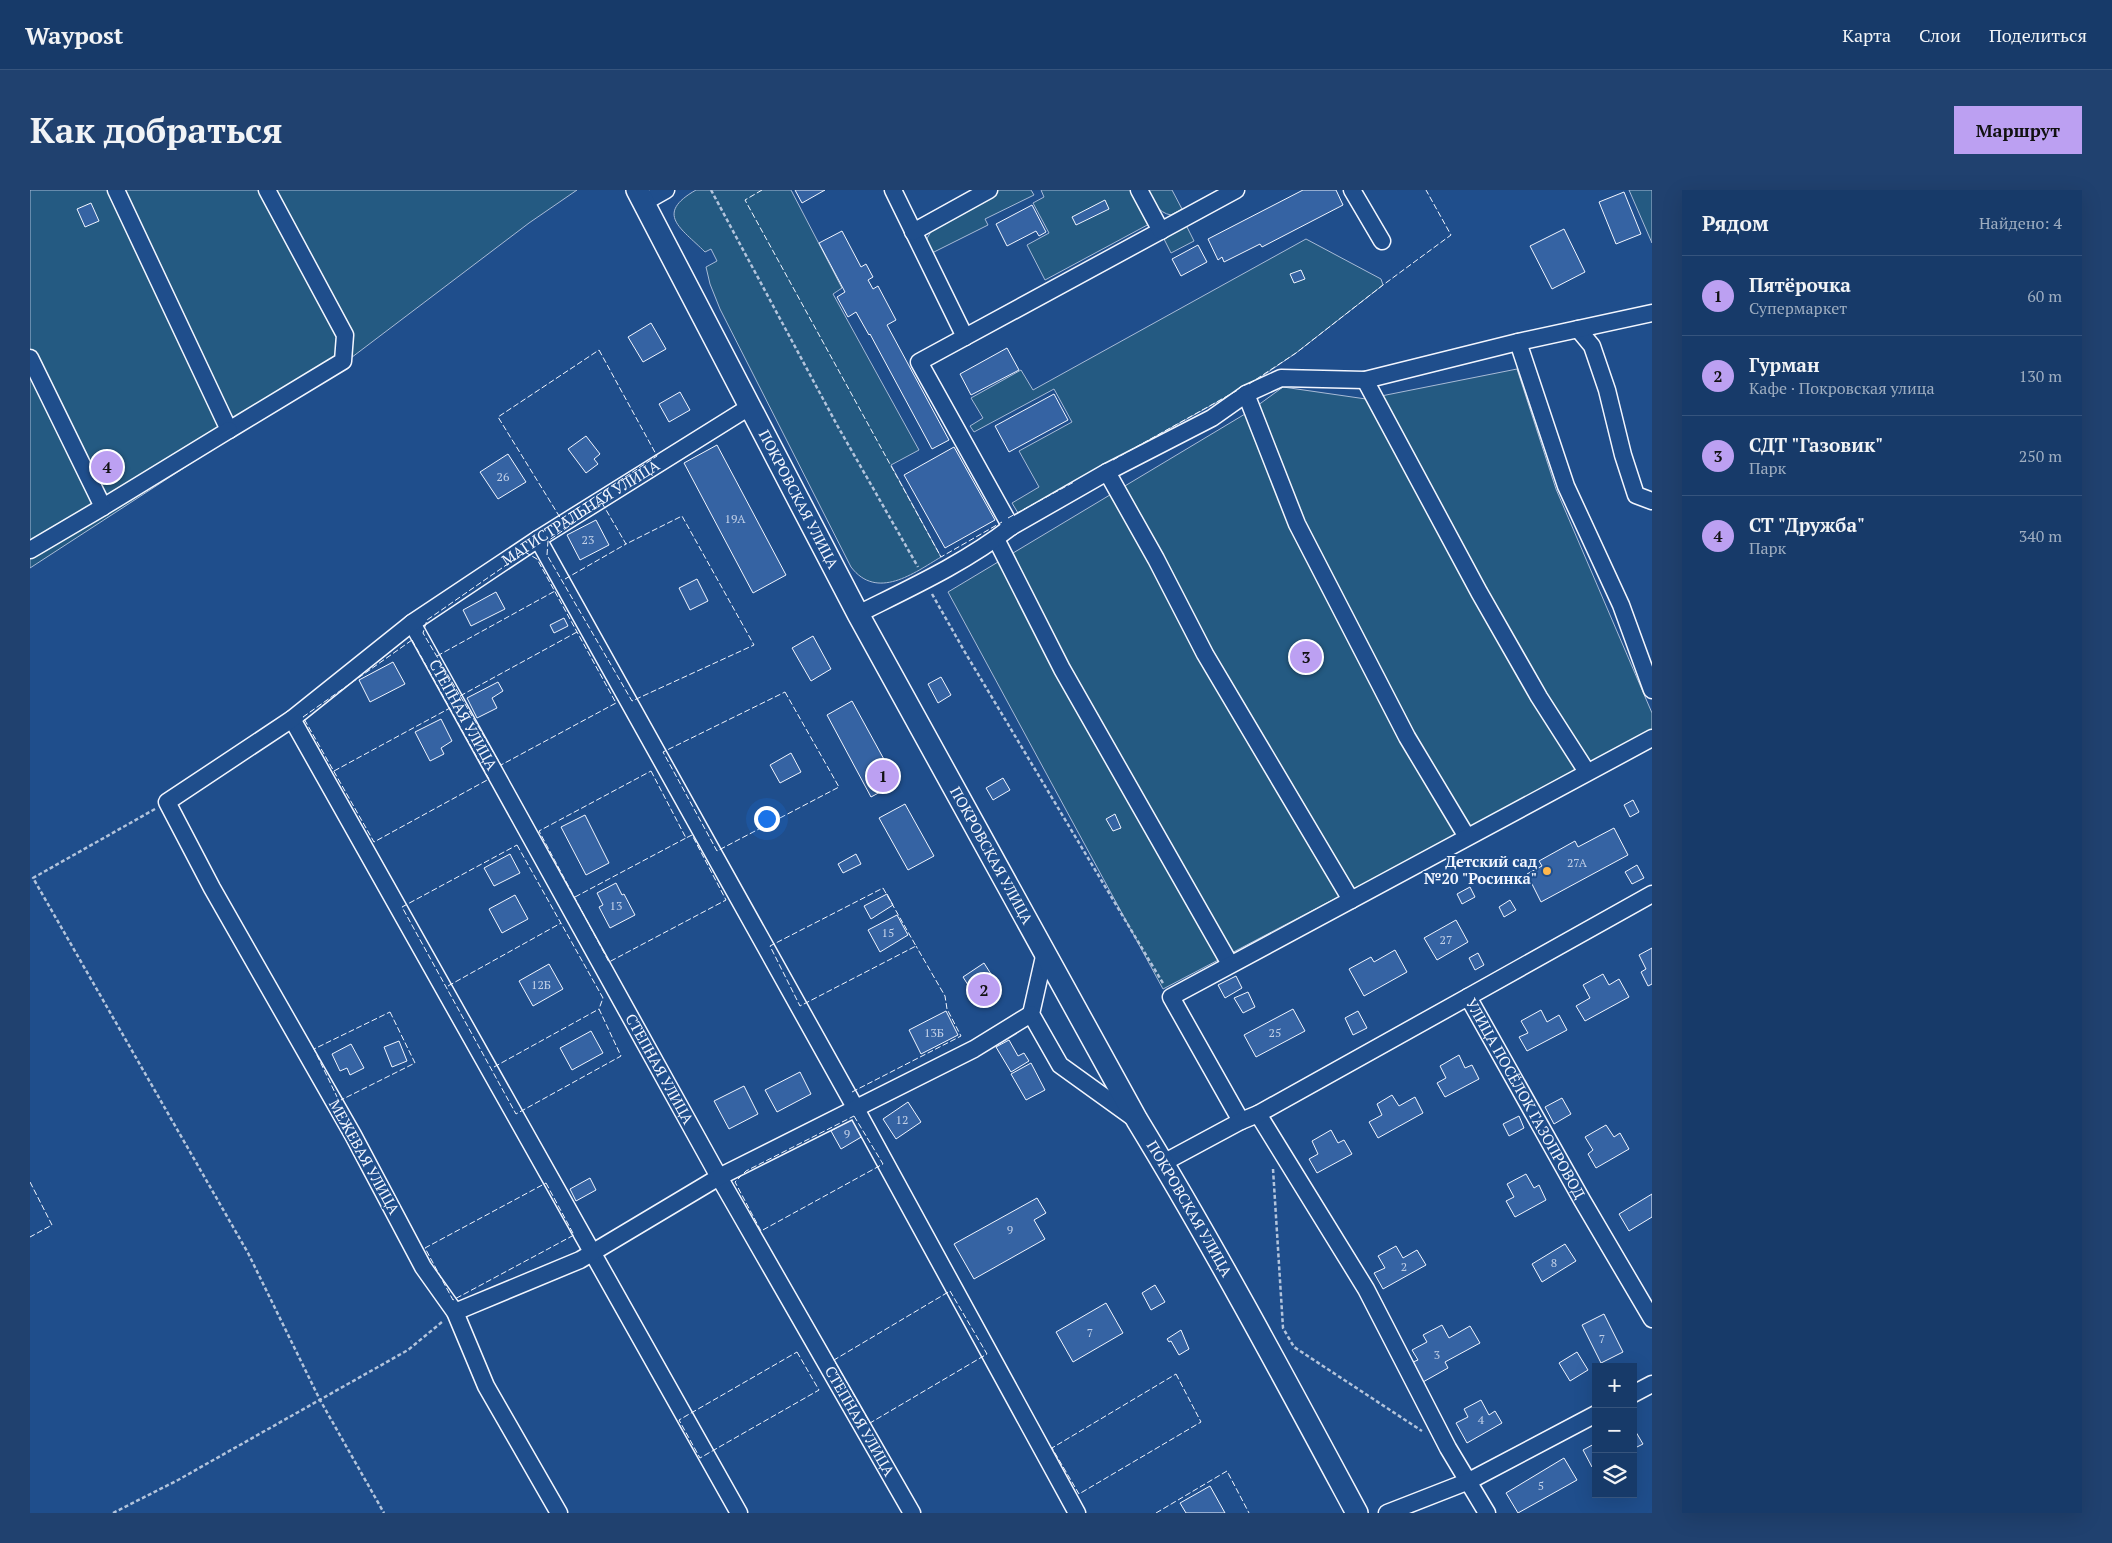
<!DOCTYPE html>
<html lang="ru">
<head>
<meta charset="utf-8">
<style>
  body { margin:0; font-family:"PT Serif",serif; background:#20416f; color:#f1f3f6 }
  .controls { position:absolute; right:15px; bottom:15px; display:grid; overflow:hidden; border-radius:0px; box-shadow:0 5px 20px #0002 }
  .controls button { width:45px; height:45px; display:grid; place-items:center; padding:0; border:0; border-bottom:1px solid #36547d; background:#173a69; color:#f1f3f6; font:25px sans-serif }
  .you { position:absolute; left:736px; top:628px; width:18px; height:18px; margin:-12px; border:4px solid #fff; border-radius:50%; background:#1a73e8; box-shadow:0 0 0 8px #1a73e833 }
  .badge { display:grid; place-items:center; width:32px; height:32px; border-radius:50%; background:#bca0f2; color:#111; font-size:16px; font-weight:700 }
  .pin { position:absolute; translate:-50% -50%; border:2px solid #fff; box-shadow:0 1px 5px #0006 }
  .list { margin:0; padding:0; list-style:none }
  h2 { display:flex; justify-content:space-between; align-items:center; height:65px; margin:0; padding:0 20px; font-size:21px }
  h2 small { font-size:16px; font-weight:400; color:#9eadc0 }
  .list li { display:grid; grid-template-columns:32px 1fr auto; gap:15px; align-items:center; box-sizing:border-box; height:80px; padding:0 20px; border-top:1px solid #36547d }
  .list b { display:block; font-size:19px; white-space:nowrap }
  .list p { margin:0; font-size:16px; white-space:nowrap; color:#9eadc0 }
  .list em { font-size:16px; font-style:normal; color:#9eadc0 }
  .icon { flex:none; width:28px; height:28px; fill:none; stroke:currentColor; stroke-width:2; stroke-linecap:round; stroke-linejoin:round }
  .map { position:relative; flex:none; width:1622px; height:1323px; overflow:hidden; border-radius:0px }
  header { display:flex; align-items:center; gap:30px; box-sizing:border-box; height:70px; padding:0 25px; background:#173a69; border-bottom:1px solid #36547d }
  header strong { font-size:24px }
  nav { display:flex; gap:28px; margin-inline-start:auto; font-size:18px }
  .intro { display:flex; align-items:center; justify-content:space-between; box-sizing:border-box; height:120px; padding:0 30px }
  h1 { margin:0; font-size:35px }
  .button { padding:12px 22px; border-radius:0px; background:#bca0f2; color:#111; font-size:18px; font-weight:700 }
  main { display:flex; gap:30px; padding:0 30px }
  aside { flex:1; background:#173a69; border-radius:0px; box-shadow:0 5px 20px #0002 }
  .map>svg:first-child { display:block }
</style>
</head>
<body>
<header>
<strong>Waypost</strong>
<nav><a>Карта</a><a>Слои</a><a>Поделиться</a></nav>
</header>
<div class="intro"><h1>Как добраться</h1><a class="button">Маршрут</a></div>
<main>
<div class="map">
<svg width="1622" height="1323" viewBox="0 0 1622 1323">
  <rect width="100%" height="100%" fill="#1f4e8c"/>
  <g fill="#245a82" stroke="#a8bbd7">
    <path d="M0 0H547L499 33 309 177 0 378Z"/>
    <path d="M666 0H761L812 98 803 104 889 260 861 275 911 367C884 383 847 411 821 377L690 119 680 94 676 77 687 71 681 59 675 62C651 38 624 24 666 0Z"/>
    <path d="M968 0H1001L1004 5 955 29 958 35 900 64 895 53C906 24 943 13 968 0Z"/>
    <path d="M1011 0H1104L1121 33 1015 90 997 55 1019 43 1003 13 1014 7Z"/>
    <path d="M1114 0H1142L1152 19 1141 25C1128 23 1122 10 1114 0Z"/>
    <path d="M1599 0H1622V53Z"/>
    <path d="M1154 31 1164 51 1141 63 1131 43Z"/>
    <path d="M1276 49 1351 89 1353 95 1266 163 1225 191 988 323 982 313 1009 297 989 261 1042 232 1024 199 944 242 940 236 953 228 941 208 991 180 1003 200Z"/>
    <path d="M1487 179 1526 299 1622 523V542L1133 799 918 402 1220 221 1253 197 1336 209Z"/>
  </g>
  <g fill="#3563a3" stroke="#f2f6ff">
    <path d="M765 0H795L772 13Z"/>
    <path d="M1273 0H1306L1313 15 1232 57 1230 54 1194 72 1192 67 1188 70 1178 49Z"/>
    <path d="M1594 2 1611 44 1586 54 1569 12Z"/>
    <path d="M1075 10 1079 19 1046 35 1042 27Z"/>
    <path d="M61 13 69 31 55 37 47 19Z"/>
    <path d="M1002 15 1016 42 1009 46 1006 41 977 56 966 34Z"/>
    <path d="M1534 39 1555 82 1522 99 1500 56Z"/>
    <path d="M812 41 831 77 836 74 843 87 838 90 843 99 848 96 866 130 857 135 919 250 902 259 840 144 839 145 826 122 818 127 807 107 815 102 789 53Z"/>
    <path d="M1168 55 1177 72 1151 86 1142 69Z"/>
    <path d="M1271 80 1275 89 1264 93 1260 84Z"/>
    <path d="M621 133 636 159 613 172 598 147Z"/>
    <path d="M977 158 989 180 941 205 930 184Z"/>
    <path d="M650 202 660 220 639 232 629 214Z"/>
    <path d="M1024 204 1038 230 979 262 965 236Z"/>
    <path d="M556 246 570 264 564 269 568 274 556 283 538 259Z"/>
    <path d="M687 255 756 385 723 403 654 273Z"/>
    <path d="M924 257 965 330 915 358 874 285Z"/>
    <path d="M478 264 496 292 468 309 450 282Z"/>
    <path d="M566 330 579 355 550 370 537 345Z"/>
    <path d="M667 389 678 411 660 420 649 398Z"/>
    <path d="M466 402 475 419 441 436 433 420Z"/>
    <path d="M534 428 538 436 524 443 520 435Z"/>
    <path d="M783 446 801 479 781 491 762 458Z"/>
    <path d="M363 472 375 494 340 512 329 490Z"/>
    <path d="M911 487 921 505 908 513 898 494Z"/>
    <path d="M468 492 473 501 462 508 467 518 447 528 437 508Z"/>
    <path d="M822 511 867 593 841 607 797 525Z"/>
    <path d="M411 529 422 551 411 558 414 564 400 571 385 542Z"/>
    <path d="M761 563 771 582 750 593 740 575Z"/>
    <path d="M973 588 980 600 963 610 956 598Z"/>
    <path d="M1603 610 1609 622 1600 627 1594 615Z"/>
    <path d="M875 614 904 666 878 680 849 628Z"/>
    <path d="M1085 624 1091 638 1083 641 1076 629Z"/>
    <path d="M555 625 579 673 556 685 531 637Z"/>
    <path d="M1584 638 1598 665 1511 712 1497 684 1512 676 1509 671 1545 651 1548 657Z"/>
    <path d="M480 664 490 683 464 696 454 678Z"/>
    <path d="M826 664 831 674 813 683 808 674Z"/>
    <path d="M1607 675 1614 688 1602 694 1595 682Z"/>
    <path d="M586 693 592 705 594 704 605 725 580 738 569 717 573 715 567 703Z"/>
    <path d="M1440 697 1445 707 1432 714 1427 704Z"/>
    <path d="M857 704 863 715 841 729 834 716Z"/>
    <path d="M485 705 498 729 472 743 459 719Z"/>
    <path d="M1480 710 1486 720 1474 727 1469 717Z"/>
    <path d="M867 725 878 745 850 762 838 740Z"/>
    <path d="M1426 730 1438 752 1407 770 1394 748Z"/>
    <path d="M1622 758V794L1618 796 1611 782 1616 779 1609 765Z"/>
    <path d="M1365 760 1377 782 1334 806 1319 779 1341 767 1344 772Z"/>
    <path d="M1448 763 1454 775 1445 780 1439 768Z"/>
    <path d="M954 773 961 784 955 788 965 805 950 814 933 787Z"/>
    <path d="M519 774 533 799 503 816 489 791Z"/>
    <path d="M1573 784 1579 795 1589 789 1599 807 1555 831 1546 816 1560 808 1553 795Z"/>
    <path d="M1206 786 1212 798 1195 808 1188 795Z"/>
    <path d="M1218 802 1225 817 1213 823 1204 808Z"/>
    <path d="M1263 819 1275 841 1226 867 1214 845Z"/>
    <path d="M1511 820 1517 832 1529 825 1537 840 1497 861 1489 847 1498 843 1491 831Z"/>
    <path d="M916 821 928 845 891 864 879 840Z"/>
    <path d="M1328 821 1337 838 1323 845 1315 828Z"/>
    <path d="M561 841 573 863 542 880 530 858Z"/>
    <path d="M979 850 988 866 994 863 999 871 981 882 966 857Z"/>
    <path d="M369 851 377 871 362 877 354 857Z"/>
    <path d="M321 854 334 878 320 885 317 878 310 881 302 864Z"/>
    <path d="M1429 865 1435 878 1442 875 1449 889 1415 907 1407 893 1416 888 1410 876Z"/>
    <path d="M1001 873 1015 900 996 910 981 884Z"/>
    <path d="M770 882 781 904 747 922 735 900Z"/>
    <path d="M714 896 728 924 699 939 684 911Z"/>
    <path d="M1362 905 1369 916 1385 907 1393 923 1348 948 1339 932 1352 925 1347 914Z"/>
    <path d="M1532 908 1541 924 1524 934 1515 917Z"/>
    <path d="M878 912 891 932 866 949 853 929Z"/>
    <path d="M1489 926 1494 938 1479 946 1473 934Z"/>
    <path d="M823 928 833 946 811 959 801 941Z"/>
    <path d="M1576 935 1584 947 1590 943 1599 959 1566 978 1558 964 1563 960 1555 947Z"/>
    <path d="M1301 940 1308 953 1314 950 1322 964 1287 983 1279 969 1288 964 1282 951Z"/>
    <path d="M1496 984 1504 998 1509 995 1516 1010 1485 1027 1476 1011 1484 1007 1477 994Z"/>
    <path d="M560 988 566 1000 546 1011 540 999Z"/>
    <path d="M1622 1004V1027L1599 1041 1589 1024Z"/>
    <path d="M1007 1008 1016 1023 1004 1030 1015 1049 944 1089 924 1054Z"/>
    <path d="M1535 1054 1546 1071 1512 1092 1502 1074Z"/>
    <path d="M1366 1056 1373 1068 1387 1060 1396 1075 1353 1099 1344 1083 1355 1078 1348 1066Z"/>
    <path d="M1125 1095 1135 1112 1121 1120 1112 1103Z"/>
    <path d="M1076 1113 1093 1143 1043 1172 1026 1142Z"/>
    <path d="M1574 1124 1593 1162 1571 1173 1552 1135Z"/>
    <path d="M1412 1135 1419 1148 1440 1136 1450 1153 1415 1172 1418 1178 1393 1192 1383 1172 1388 1170 1382 1160 1397 1152 1393 1145Z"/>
    <path d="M1151 1140 1159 1159 1149 1165 1141 1151 1139 1152 1137 1149Z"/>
    <path d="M1547 1162 1558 1180 1540 1191 1529 1173Z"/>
    <path d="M1451 1210 1459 1225 1465 1221 1472 1233 1437 1253 1426 1233 1438 1227 1434 1219Z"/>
    <path d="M1603 1237 1613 1254 1603 1259Z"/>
    <path d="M1566 1253V1276L1562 1277 1553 1260Z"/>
    <path d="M1534 1268 1547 1290 1488 1323 1476 1303Z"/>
    <path d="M1180 1296 1195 1323H1156L1150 1313Z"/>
  </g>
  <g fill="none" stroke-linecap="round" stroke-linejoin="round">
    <g stroke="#f2f6ff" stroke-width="19">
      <g id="minor">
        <path d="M86 0 199 240 313 171 315 145 237 0"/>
        <path d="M863 0 935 147 1206 0"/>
        <path d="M1109 0 1131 41"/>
        <path d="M1322 0 1352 51"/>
        <path d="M613 13 636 0"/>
        <path d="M883 42 959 0"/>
        <path d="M1548 139 1562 156 1577 200 1593 265 1606 305 1622 311"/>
        <path d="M935 147 889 172 981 337"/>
        <path d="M1488 152 1536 296 1591 415 1622 500"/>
        <path d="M0 168 73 317 199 240"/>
        <path d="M1335 190 1449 402 1509 507 1557 582"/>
        <path d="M1216 204 1267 334 1377 547 1437 647"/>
        <path d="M1077 282 1126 369 1175 464 1321 710"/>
        <path d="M508 349 826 919 1047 1323"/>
        <path d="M966 349 1032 479 1200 774"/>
        <path d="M0 360 73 317"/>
        <path d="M828 424C880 398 935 373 981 337L1077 282 1182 228 1216 204 1251 188 1335 190 1488 152 1622 123"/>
        <path id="s1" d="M382 433 689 987 882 1323"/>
        <path d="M262 529 709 1323"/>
        <path d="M1015 762 1001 824 1030 875 1105 929"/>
        <path d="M1438 807 1622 704"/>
        <path d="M1228 924 1336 1099 1418 1258 1457 1323"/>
        <path d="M1211 931 1141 807 1622 548"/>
        <path id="s2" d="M1133 973 1211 931 1228 924 1438 807 1552 1010 1622 1129"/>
        <path d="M425 1122 550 1070 689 987 944 859 1001 824"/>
        <path d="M1603 1204 1622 1194"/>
        <path id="s3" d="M529 1323 456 1196 425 1122 393 1077 323 945 182 698 137 612 262 529 382 433 508 349 721 216"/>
        <path d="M1357 1323 1439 1291 1566 1224"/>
      </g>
    </g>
    <g stroke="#f2f6ff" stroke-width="24">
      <g id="major">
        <path id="s4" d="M607 0 828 424 1107 930C1185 1058 1256 1191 1327 1323"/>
      </g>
    </g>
    <g stroke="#b3c4dc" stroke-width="2.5" stroke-dasharray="4 2.5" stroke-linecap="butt">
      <path d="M681 0 807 235 888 377"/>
      <path d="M902 404 936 464 1134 795"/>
      <path d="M125 619 3 688 218 1063 290 1210 354 1323"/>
      <path d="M1243 979 1253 1138 1264 1157 1392 1241"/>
      <path d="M83 1323 148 1290 378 1160 412 1132"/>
    </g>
    <use href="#minor" stroke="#1f4e8c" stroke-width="16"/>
    <use href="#major" stroke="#1f4e8c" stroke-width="21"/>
    <g stroke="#f2f6ff" stroke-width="1" stroke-dasharray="6 2.5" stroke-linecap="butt">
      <path d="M732 0 715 10 911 367 972 332"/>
      <path d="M569 160 627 266 531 329 468 227Z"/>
      <path d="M1219 194 1266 163 1353 95 1421 45 1396 0"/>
      <path d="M1083 270 1208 200"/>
      <path d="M572 313 596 354 652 326 724 455 602 511 517 365 518 351Z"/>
      <path d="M978 328 1044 292"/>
      <path d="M495 362 507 369 586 513 471 575 393 443 397 430Z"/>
      <path d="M535 389 596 354"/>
      <path d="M382 450 459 589 344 652 273 527Z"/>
      <path d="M407 466 525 401"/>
      <path d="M755 502 809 597 687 661 633 562Z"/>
      <path d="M430 506 547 442"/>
      <path d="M304 581 420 518"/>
      <path d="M621 581 656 648 662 645 696 710 579 772 509 641Z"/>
      <path d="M487 655 573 808 569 819 591 866 486 924 372 717Z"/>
      <path d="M853 698 886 756 770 816 740 756Z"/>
      <path d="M545 707 656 648"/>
      <path d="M418 796 531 733"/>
      <path d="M360 822 385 873 309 911 284 859Z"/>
      <path d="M464 877 569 819"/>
      <path d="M822 902 931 846 917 819 915 806 886 756"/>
      <path d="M824 926 853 974 731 1041 705 992 716 981Z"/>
      <path d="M0 992 22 1035 0 1047"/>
      <path d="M516 993 544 1045 423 1110 395 1058Z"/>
      <path d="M920 1101 957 1164 840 1233 804 1170Z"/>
      <path d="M767 1162 789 1200 670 1268 649 1230Z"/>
      <path d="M1146 1184 1171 1232 1049 1304 1022 1258Z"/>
      <path d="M1126 1323 1197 1281 1219 1323"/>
    </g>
  </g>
  <circle fill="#ffb74d" stroke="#1f4e8c" stroke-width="2" cx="1517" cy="681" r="5"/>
  <g text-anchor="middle" stroke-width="4" stroke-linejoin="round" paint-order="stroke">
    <g font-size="12" fill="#c3d1e8">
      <text x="473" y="291">26</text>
      <text x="705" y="333">19А</text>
      <text x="558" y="354">23</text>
      <text x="1547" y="677">27А</text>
      <text x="586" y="720">13</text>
      <text x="858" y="747">15</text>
      <text x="1416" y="754">27</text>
      <text x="511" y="799">12Б</text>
      <text x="904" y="847">13Б</text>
      <text x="1245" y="847">25</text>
      <text x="872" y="934">12</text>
      <text x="817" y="948">9</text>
      <text x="980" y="1044">9</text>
      <text x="1524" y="1077">8</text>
      <text x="1374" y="1081">2</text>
      <text x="1060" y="1147">7</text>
      <text x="1572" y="1153">7</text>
      <text x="1407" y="1169">3</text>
      <text x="1451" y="1234">4</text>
      <text x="1511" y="1300">5</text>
    </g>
    <g font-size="15" fill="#f2f6ff" stroke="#1f4e8c">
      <text dy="5" stroke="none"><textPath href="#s4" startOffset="349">ПОКРОВСКАЯ УЛИЦА</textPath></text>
      <text dy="5" stroke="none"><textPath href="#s3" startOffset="1318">МАГИСТРАЛЬНАЯ УЛИЦА</textPath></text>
      <text dy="5" stroke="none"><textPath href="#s1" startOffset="105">СТЕПНАЯ УЛИЦА</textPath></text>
      <text dy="5" stroke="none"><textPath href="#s4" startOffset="754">ПОКРОВСКАЯ УЛИЦА</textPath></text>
      <text dy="5" stroke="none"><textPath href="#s1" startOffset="510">СТЕПНАЯ УЛИЦА</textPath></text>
      <text dy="5" stroke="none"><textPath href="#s2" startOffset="464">УЛИЦА ПОСЁЛОК ГАЗОПРОВОД</textPath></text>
      <text transform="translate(334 967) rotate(61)" y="5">МЕЖЕВАЯ УЛИЦА</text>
      <text dy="5" stroke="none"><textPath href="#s4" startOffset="1159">ПОКРОВСКАЯ УЛИЦА</textPath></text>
      <text dy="5" stroke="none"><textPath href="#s1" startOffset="915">СТЕПНАЯ УЛИЦА</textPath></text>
    </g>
    <g font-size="15" font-weight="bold" fill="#f2f6ff" stroke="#1f4e8c" text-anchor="end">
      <text x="1507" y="677">Детский сад<tspan x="1507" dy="17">№20 "Росинка"</tspan></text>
    </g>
  </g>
</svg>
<div class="controls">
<button>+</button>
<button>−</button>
<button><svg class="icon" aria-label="layers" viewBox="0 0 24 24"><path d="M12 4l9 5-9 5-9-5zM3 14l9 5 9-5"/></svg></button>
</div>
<div class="you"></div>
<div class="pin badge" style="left:853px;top:586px">1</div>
<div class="pin badge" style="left:954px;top:800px">2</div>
<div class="pin badge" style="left:1276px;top:467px">3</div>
<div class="pin badge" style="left:77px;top:277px">4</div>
</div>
<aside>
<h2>Рядом<small>Найдено: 4</small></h2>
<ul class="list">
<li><span class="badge">1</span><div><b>Пятёрочка</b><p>Супермаркет</p></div><em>60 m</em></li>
<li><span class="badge">2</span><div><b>Гурман</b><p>Кафе · Покровская улица</p></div><em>130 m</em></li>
<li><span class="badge">3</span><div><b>СДТ &quot;Газовик&quot;</b><p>Парк</p></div><em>250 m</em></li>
<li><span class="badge">4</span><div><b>СТ &quot;Дружба&quot;</b><p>Парк</p></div><em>340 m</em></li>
</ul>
</aside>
</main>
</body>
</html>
